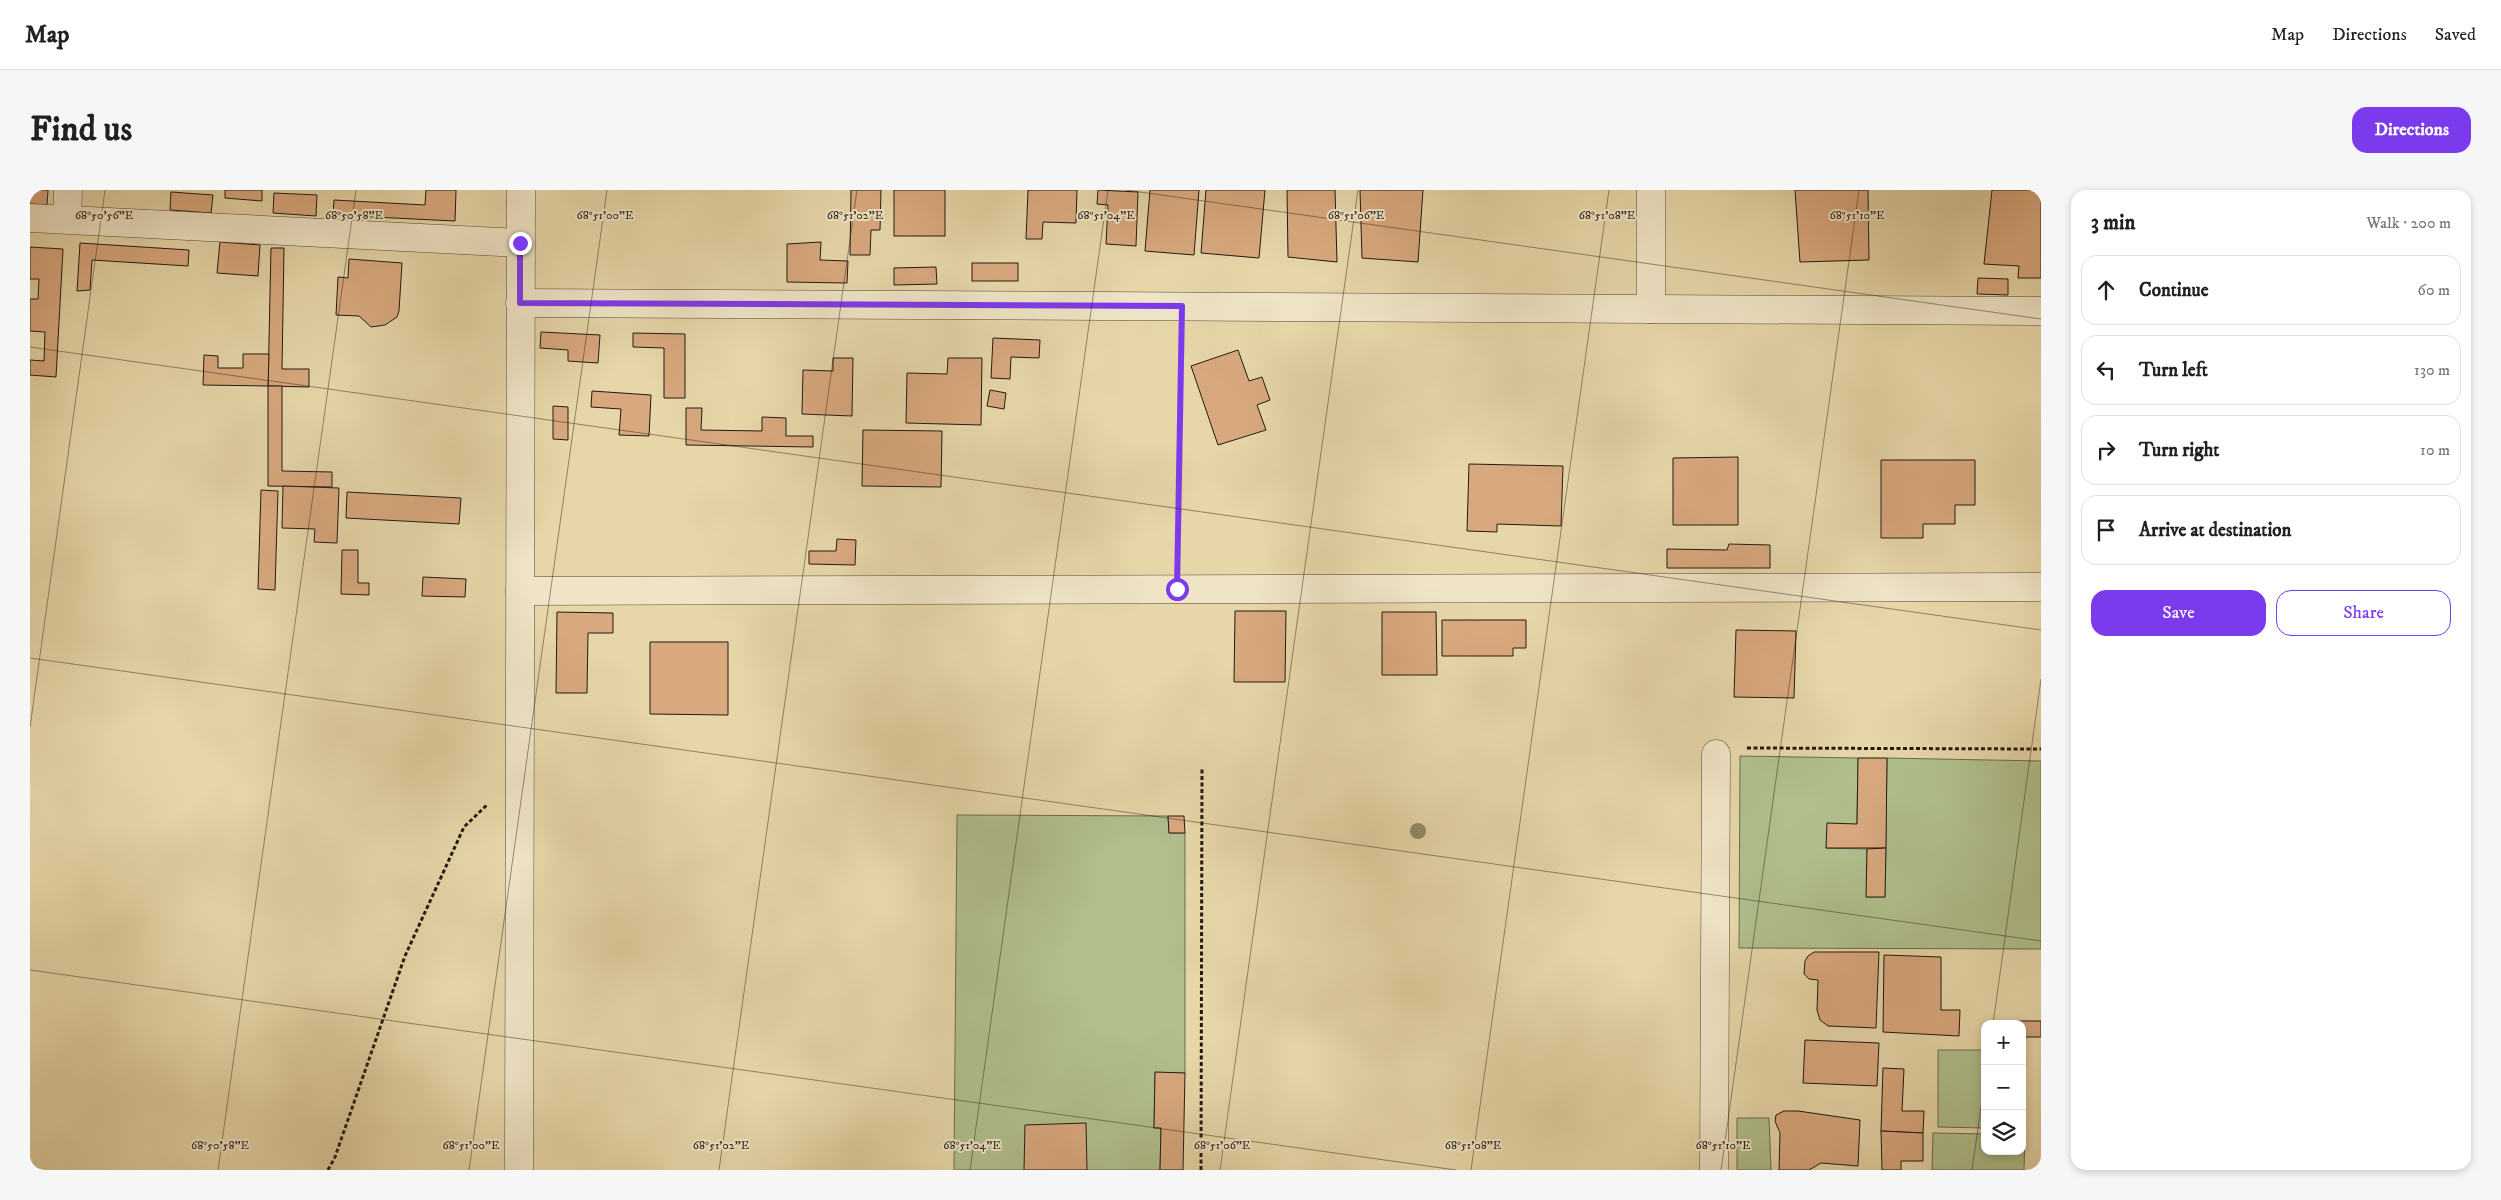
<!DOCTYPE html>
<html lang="en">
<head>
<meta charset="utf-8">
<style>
  body { margin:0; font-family:"IM FELL DW Pica",serif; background:#f6f6f6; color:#202124 }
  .controls { position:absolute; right:15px; bottom:15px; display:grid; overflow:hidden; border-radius:10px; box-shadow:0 2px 8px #0003 }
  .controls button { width:45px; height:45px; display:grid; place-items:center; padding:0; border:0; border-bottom:1px solid #e0e0e0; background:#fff; color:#202124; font:25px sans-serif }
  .stop { position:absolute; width:15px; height:15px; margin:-11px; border:4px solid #7c3aed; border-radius:50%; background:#fff }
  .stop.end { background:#7c3aed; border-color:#fff; box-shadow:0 1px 5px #0008 }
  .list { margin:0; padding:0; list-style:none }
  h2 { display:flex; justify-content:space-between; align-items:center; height:65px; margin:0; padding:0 20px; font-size:21px }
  h2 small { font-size:16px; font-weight:400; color:#757577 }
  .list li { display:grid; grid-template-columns:32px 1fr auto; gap:15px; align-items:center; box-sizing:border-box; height:70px; margin:0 10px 10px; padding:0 10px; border:1px solid #e0e0e0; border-radius:15px }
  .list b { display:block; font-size:19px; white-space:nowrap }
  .list em { font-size:16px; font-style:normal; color:#757577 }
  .actions { display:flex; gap:10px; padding:15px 20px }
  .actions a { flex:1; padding:11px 0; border:1px solid #7c3aed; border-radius:15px; text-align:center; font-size:18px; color:#7c3aed }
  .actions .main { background:#7c3aed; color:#fff }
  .icon { flex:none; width:28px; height:28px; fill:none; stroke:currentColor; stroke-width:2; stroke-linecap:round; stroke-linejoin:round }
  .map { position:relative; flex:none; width:2011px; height:980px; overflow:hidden; border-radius:15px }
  header { display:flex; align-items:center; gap:30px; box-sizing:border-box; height:70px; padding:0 25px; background:#fff; border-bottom:1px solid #e0e0e0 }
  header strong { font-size:24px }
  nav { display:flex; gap:28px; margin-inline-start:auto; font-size:18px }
  .intro { display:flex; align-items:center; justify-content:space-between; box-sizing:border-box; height:120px; padding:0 30px }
  h1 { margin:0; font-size:35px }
  .button { padding:12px 22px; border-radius:15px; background:#7c3aed; color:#fff; font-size:18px; font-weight:700 }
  main { display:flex; gap:30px; padding:0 30px }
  aside { flex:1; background:#fff; border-radius:15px; box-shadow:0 2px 8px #0003 }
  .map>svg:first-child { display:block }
</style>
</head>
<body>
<header>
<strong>Map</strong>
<nav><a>Map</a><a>Directions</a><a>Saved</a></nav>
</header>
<div class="intro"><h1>Find us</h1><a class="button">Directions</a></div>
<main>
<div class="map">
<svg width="2011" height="980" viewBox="0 0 2011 980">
  <rect width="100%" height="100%" fill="#e6d6a8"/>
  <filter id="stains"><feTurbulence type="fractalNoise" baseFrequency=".004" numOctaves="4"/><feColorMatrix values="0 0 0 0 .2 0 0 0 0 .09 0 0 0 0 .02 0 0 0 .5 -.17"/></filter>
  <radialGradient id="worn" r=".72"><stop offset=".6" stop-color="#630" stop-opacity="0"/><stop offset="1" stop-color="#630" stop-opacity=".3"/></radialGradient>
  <g fill="#b0bf8c" stroke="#6a6c50">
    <path d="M1710 566 1828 568 1827 634 1796 658 1837 659V707H1855L1857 568 2011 571V759L1709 758Z"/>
    <path d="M927 625 1138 626 1139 643H1155V883H1125L1124 937 1131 938 1130 980H924Z"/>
    <path d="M1908 860H1955V938L1908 937Z"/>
    <path d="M1707 928H1739L1741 980H1707Z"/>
    <path d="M1903 943 1955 944V961H1992V945H1995L1994 980H1902Z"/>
  </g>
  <g fill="#d8a87e" stroke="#241a13">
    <path d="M0 0H18L17 15 0 14Z"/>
    <path d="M195 0H232V11L195 8Z"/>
    <path d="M396 0H426L425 31 303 25 304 10 395 15Z"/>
    <path d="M821 0H851L850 40H841L840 65H820Z"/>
    <rect x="864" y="0" width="51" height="46"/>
    <path d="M998 0H1047L1046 33 1013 32 1012 49H996Z"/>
    <path d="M1068 0 1108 2 1106 56 1076 54 1078 15 1067 14Z"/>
    <path d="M1120 0H1169L1164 65 1115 61Z"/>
    <path d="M1176 0H1235L1229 68 1171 63Z"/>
    <path d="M1257 0H1305L1307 72 1258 67Z"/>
    <path d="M1330 0H1393L1388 72 1332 68Z"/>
    <path d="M1765 0H1838L1839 70 1770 72Z"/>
    <path d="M1962 0H2011V88H1988L1989 76 1954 74Z"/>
    <path d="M141 2 183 5 181 23 140 20Z"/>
    <path d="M244 3 287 5 286 26 243 23Z"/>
    <path d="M190 52 230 55 228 86 187 83Z"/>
    <path d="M791 52 790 70 818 71 817 93 757 92V54Z"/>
    <path d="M50 53 159 60 158 76 62 70 60 100 47 101Z"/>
    <path d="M0 57 33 59 26 187 0 185V170L14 171 15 142 0 141V109H8L9 89H0Z"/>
    <path d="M241 58H254L252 179H279V197L238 196Z"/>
    <path d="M319 69 372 73 369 121 367 127 355 135 341 137 329 126 306 125 308 87 318 88Z"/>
    <rect x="942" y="73" width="46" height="18"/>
    <path d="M906 77 907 94 864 95V78Z"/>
    <path d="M1948 88 1978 89V105L1947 104Z"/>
    <path d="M511 142 570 145 568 173 538 171V160L510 158Z"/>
    <path d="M603 143 655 144V208H634V158L603 157Z"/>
    <path d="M963 148 1010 150 1009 168 981 167 980 189 961 188Z"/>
    <path d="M1208 160 1219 191 1232 187 1240 210 1227 215 1236 240 1188 255 1161 176Z"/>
    <path d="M213 164H239L238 196 173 195 174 165 188 166V178H213Z"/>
    <path d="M803 168H823L822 226 772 224 773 180 803 181Z"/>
    <path d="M918 168H952L951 235 876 233 877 183 917 184Z"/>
    <path d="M238 196H252V281L302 282V297L238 296Z"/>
    <path d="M960 200 976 203 974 219 957 216Z"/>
    <path d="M562 201 621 205 619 246 589 245 591 219 561 217Z"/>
    <path d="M523 216 538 217V250L523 249Z"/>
    <path d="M656 218H672L671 240 732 241V227L756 228V246H783V257L656 255Z"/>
    <path d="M833 240 912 241 911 297 832 296Z"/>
    <path d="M1708 267V335H1643V268Z"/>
    <path d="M1851 270H1945V315H1925V334H1893V348H1851Z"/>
    <path d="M1439 274 1533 276 1531 336 1467 334V342L1437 341Z"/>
    <path d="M253 296 309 298 307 353 284 352 285 339 252 338Z"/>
    <path d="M231 300 248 301 245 400 228 399Z"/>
    <path d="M317 302 431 308 429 334 316 328Z"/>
    <path d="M807 349 826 350 825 375 779 374V361H806Z"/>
    <path d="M1699 354 1740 355V378H1637V359L1697 360Z"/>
    <path d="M312 360H328V393H339V405L311 404Z"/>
    <path d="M393 387 436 389 435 407 392 406Z"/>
    <path d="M1205 421H1256L1255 492H1204Z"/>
    <path d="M527 422 583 423V443H558L557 503H526Z"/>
    <path d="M1352 422H1406L1407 485H1352Z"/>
    <path d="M1412 430H1496V458H1483V466H1412Z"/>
    <path d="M1706 440 1766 441 1764 508 1704 507Z"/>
    <path d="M620 452H698V525L620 524Z"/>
    <path d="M1828 568H1857L1856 658H1796L1797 633 1827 634Z"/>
    <path d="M1138 626H1154L1155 643H1139Z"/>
    <path d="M1856 658 1855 707H1836L1837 659Z"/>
    <path d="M1784 762H1849L1846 838 1798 836 1790 830 1787 820 1788 790 1779 789 1774 784 1775 771 1778 766Z"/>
    <path d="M1854 765 1911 767V820H1930L1929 846 1853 842Z"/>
    <path d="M1973 831H2011V847H1992V834H1973Z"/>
    <path d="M1775 850 1849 853 1847 896 1773 893Z"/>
    <path d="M1853 878 1874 879 1872 921H1894L1893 943 1851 941Z"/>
    <path d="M1125 882 1155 883 1153 980H1130L1131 938H1124Z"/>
    <path d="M1754 921H1768L1830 930 1828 976 1791 973 1779 980H1749L1750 943 1745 931 1746 925Z"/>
    <path d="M1056 933 1057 980H994L995 935Z"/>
    <path d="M1851 941 1893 943V971H1871V980H1852Z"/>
  </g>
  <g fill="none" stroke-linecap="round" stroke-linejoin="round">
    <g stroke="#544938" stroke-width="29">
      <g id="minor">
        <path d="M1621 0V119"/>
        <path d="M0 28 490 53"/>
        <path d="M37 29 38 0"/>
        <path d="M490 113 2011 121"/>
        <path d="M490 401 2011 397"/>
        <path d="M489 980 491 0"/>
        <path d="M1684 980 1686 564"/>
      </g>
    </g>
    <g stroke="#241a13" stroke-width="3" stroke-dasharray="4 2.5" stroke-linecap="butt">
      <path d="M1147 369 1151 147"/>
      <path d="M1717 558 2011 559"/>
      <path d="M298 980 305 967 375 766 434 637 458 614"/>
      <path d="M1171 980 1172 577"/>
    </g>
    <use href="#minor" stroke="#efe4c6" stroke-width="28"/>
  </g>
  <circle fill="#928a6a" cx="1388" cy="641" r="8"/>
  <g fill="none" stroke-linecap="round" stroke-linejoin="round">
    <path stroke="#7c3aed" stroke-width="6" d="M490 53V113L1152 116 1147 399"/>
  </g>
  <path fill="none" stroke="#241a13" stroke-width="1" stroke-opacity="0.45" d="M1096 0 2011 129M0 157 2011 440M0 468 2011 751M0 537 75 0M0 780 1426 980M1963 834 2011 489M188 980 326 0M439 980 577 0M689 980 827 0M940 980 1078 0M1190 980 1328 0M1441 980 1579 0M1691 980 1829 0M1942 980 1955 889"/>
  <g font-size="12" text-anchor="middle" fill="#241a13" stroke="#efe4c6" stroke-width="4" stroke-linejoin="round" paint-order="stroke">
    <text x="74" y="29">68°50'56"E</text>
    <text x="324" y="29">68°50'58"E</text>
    <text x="575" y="29">68°51'00"E</text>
    <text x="825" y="29">68°51'02"E</text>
    <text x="1076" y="29">68°51'04"E</text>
    <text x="1326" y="29">68°51'06"E</text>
    <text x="1577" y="29">68°51'08"E</text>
    <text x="1827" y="29">68°51'10"E</text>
    <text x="190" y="959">68°50'58"E</text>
    <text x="441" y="959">68°51'00"E</text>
    <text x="691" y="959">68°51'02"E</text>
    <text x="942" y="959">68°51'04"E</text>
    <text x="1192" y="959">68°51'06"E</text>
    <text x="1443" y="959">68°51'08"E</text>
    <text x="1693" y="959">68°51'10"E</text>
  </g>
  <rect width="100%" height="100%" filter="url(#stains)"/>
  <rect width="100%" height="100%" fill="url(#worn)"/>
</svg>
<div class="controls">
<button>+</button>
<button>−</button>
<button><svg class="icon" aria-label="layers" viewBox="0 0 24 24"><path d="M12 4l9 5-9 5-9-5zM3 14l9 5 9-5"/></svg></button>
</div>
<div class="stop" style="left:1147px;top:399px"></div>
<div class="stop end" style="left:490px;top:53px"></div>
</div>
<aside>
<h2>3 min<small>Walk · 200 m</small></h2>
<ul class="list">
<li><svg class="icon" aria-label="ahead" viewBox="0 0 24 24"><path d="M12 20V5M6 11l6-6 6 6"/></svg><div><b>Continue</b></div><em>60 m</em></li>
<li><svg class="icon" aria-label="left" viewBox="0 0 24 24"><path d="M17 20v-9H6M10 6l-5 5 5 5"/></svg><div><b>Turn left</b></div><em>130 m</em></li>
<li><svg class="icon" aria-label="right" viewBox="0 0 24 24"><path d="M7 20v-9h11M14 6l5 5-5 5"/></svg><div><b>Turn right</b></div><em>10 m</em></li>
<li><svg class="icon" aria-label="arrive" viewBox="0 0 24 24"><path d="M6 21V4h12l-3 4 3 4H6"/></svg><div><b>Arrive at destination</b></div></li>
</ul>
<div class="actions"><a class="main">Save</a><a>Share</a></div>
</aside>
</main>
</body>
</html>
